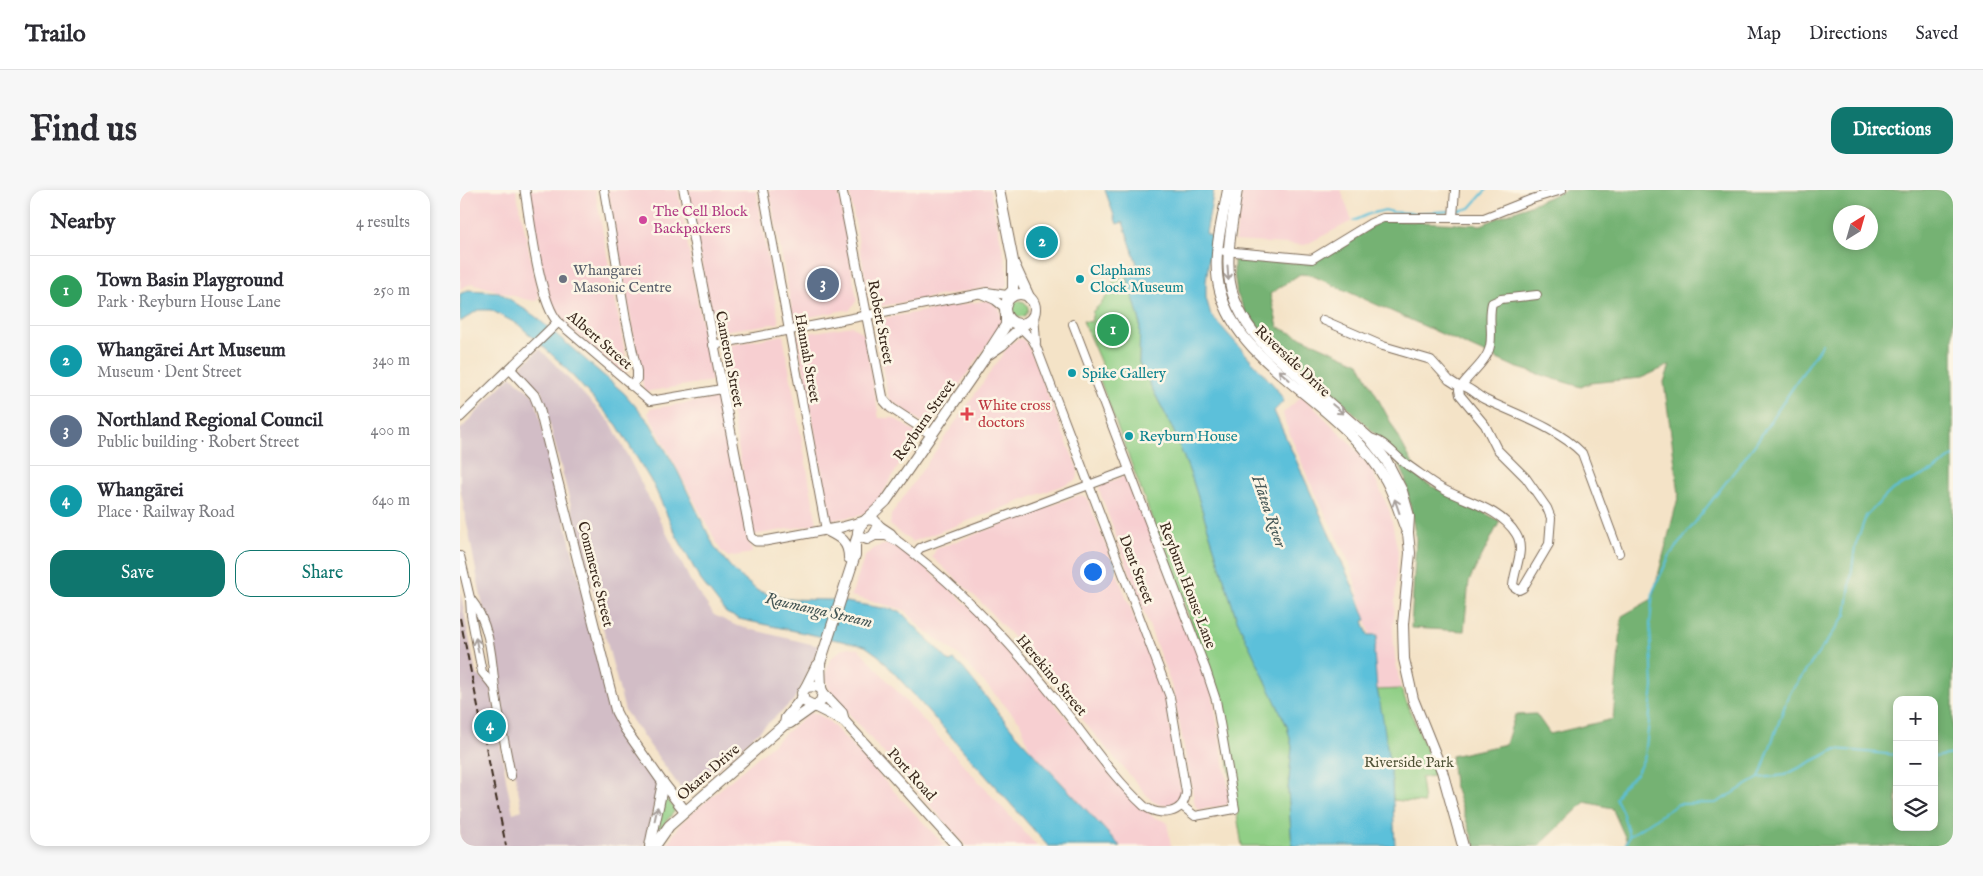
<!DOCTYPE html>
<html lang="en">
<head>
<meta charset="utf-8">
<style>
  body { margin:0; font-family:"IM FELL English",serif; background:#f7f7f7; color:#2b2b33 }
  .controls { position:absolute; right:15px; bottom:15px; display:grid; overflow:hidden; border-radius:10px; box-shadow:0 2px 8px #0003 }
  .controls button { width:45px; height:45px; display:grid; place-items:center; padding:0; border:0; border-bottom:1px solid #e1e1e2; background:#fff; color:#2b2b33; font:25px sans-serif }
  .compass { position:absolute; left:1373px; top:15px; width:45px; height:45px; border-radius:50%; background:#fff; box-shadow:0 2px 8px #0003; rotate:37deg }
  .you { position:absolute; left:632px; top:381px; width:18px; height:18px; margin:-12px; border:4px solid #fff; border-radius:50%; background:#1a73e8; box-shadow:0 0 0 8px #1a73e833 }
  .badge { display:grid; place-items:center; width:32px; height:32px; border-radius:50%; background:#0f766e; color:#fff; font-size:16px; font-weight:700 }
  .pin { position:absolute; translate:-50% -50%; border:2px solid #fff; box-shadow:0 1px 5px #0006 }
  .list { margin:0; padding:0; list-style:none }
  h2 { display:flex; justify-content:space-between; align-items:center; height:65px; margin:0; padding:0 20px; font-size:21px }
  h2 small { font-size:16px; font-weight:400; color:#7c7c81 }
  .list li { display:grid; grid-template-columns:32px 1fr auto; gap:15px; align-items:center; box-sizing:border-box; height:70px; padding:0 20px; border-top:1px solid #e1e1e2 }
  .list b { display:block; font-size:19px; white-space:nowrap }
  .list p { margin:0; font-size:16px; white-space:nowrap; color:#7c7c81 }
  .list em { font-size:16px; font-style:normal; color:#7c7c81 }
  .actions { display:flex; gap:10px; padding:15px 20px }
  .actions a { flex:1; padding:11px 0; border:1px solid #0f766e; border-radius:15px; text-align:center; font-size:18px; color:#0f766e }
  .actions .main { background:#0f766e; color:#fff }
  .icon { flex:none; width:28px; height:28px; fill:none; stroke:currentColor; stroke-width:2; stroke-linecap:round; stroke-linejoin:round }
  .map { position:relative; flex:none; width:1493px; height:656px; overflow:hidden; border-radius:15px }
  header { display:flex; align-items:center; gap:30px; box-sizing:border-box; height:70px; padding:0 25px; background:#fff; border-bottom:1px solid #e1e1e2 }
  header strong { font-size:24px }
  nav { display:flex; gap:28px; margin-inline-start:auto; font-size:18px }
  .intro { display:flex; align-items:center; justify-content:space-between; box-sizing:border-box; height:120px; padding:0 30px }
  h1 { margin:0; font-size:35px }
  .button { padding:12px 22px; border-radius:15px; background:#0f766e; color:#fff; font-size:18px; font-weight:700 }
  main { display:flex; gap:30px; padding:0 30px }
  aside { flex:1; background:#fff; border-radius:15px; box-shadow:0 2px 8px #0003 }
  .map>svg:first-child { display:block }
</style>
</head>
<body>
<header>
<strong>Trailo</strong>
<nav><a>Map</a><a>Directions</a><a>Saved</a></nav>
</header>
<div class="intro"><h1>Find us</h1><a class="button">Directions</a></div>
<main>
<aside>
<h2>Nearby<small>4 results</small></h2>
<ul class="list">
<li><span class="badge" style="background:#2e9e5b">1</span><div><b>Town Basin Playground</b><p>Park · Reyburn House Lane</p></div><em>250 m</em></li>
<li><span class="badge" style="background:#0f9aa8">2</span><div><b>Whangārei Art Museum</b><p>Museum · Dent Street</p></div><em>340 m</em></li>
<li><span class="badge" style="background:#5c6f8a">3</span><div><b>Northland Regional Council</b><p>Public building · Robert Street</p></div><em>400 m</em></li>
<li><span class="badge" style="background:#0f9aa8">4</span><div><b>Whangārei</b><p>Place · Railway Road</p></div><em>640 m</em></li>
</ul>
<div class="actions"><a class="main">Save</a><a>Share</a></div>
</aside>
<div class="map">
<svg width="1493" height="656" viewBox="0 0 1493 656">
  <rect width="100%" height="100%" fill="#fcf5e5"/>
  <filter id="ink" filterUnits="userSpaceOnUse"><feTurbulence type="fractalNoise" baseFrequency=".02" numOctaves="2"/><feDisplacementMap in="SourceGraphic" scale="10" xChannelSelector="R" yChannelSelector="G"/><feConvolveMatrix kernelMatrix="1 2 1 2 8 2 1 2 1" color-interpolation-filters="sRGB"/></filter>
  <filter id="wash" filterUnits="userSpaceOnUse"><feTurbulence type="fractalNoise" baseFrequency=".0096" numOctaves="4" result="noise"/><feDisplacementMap in="SourceGraphic" scale="20" xChannelSelector="R" yChannelSelector="G"/><feGaussianBlur stdDeviation="1.12" result="paint"/><feColorMatrix in="noise" values="0 0 0 0 0 0 0 0 0 0 0 0 0 0 0 0 0 1.4 0 .05"/><feComposite in="paint" operator="in"/></filter>
  <g filter="url(#wash)">
    <rect width="100%" height="100%" fill="#f4e3c7"/>
    <g fill="#f7cfd1">
      <path d="M0 0H56L79 107 76 111 64 109 12 93 0 99Z"/>
      <path d="M68 0H135L168 179 166 183H163L117 145 89 115Z"/>
      <path d="M148 0H218L252 191 184 202Z"/>
      <path d="M228 0H296L319 133 254 142Z"/>
      <path d="M309 0H378L397 110 389 121 385 120 334 130Z"/>
      <path d="M389 0H530L547 80V94L545 98 540 100 524 98 422 116 409 108Z"/>
      <path d="M782 0H881L892 31 845 55 775 51Z"/>
      <path d="M529 110 539 117 542 133 476 229 471 226 466 232H462L429 209 415 142 425 128Z"/>
      <path d="M392 136 404 144 419 228H434L455 242 456 246 416 315 402 325 371 330 337 145Z"/>
      <path d="M323 145 357 334 294 345 260 157Z"/>
      <path d="M558 149H563L569 158 618 280 617 290 452 352 430 335 431 325 549 155Z"/>
      <path d="M842 206 890 253 910 277 930 322 938 362 933 440 935 468 941 499H917L914 463 918 444 910 445 890 374 848 288 825 232 823 223Z"/>
      <path d="M257 208 292 363 268 367 261 361 188 223 190 219Z"/>
      <path d="M669 284 750 491 770 607 767 615 738 620 735 615 713 500 639 300 640 296Z"/>
      <path d="M620 305 626 307 628 310 705 506 721 602 718 610 709 615H700L692 611 621 529 604 503 520 411 472 367 476 359Z"/>
      <path d="M428 354 444 360 484 393 530 437 675 609 693 627 707 632 711 656H660L569 557 560 532 499 465 460 437 445 420 391 406 405 366 416 357Z"/>
      <path d="M388 457 399 459 577 656H506L375 508 368 497 365 485 370 469 381 460Z"/>
      <path d="M349 523H356L369 531 485 656H206L221 633Z"/>
    </g>
    <g fill="#d2bdc6">
      <path d="M80 159 151 233 230 390 254 425 277 436 359 456 341 497 333 511 236 598 229 602 222 600 165 521 81 201 57 180Z"/>
      <path d="M51 186 75 207 152 524 199 594 185 656H0V401L16 484 31 495 47 595 53 623 62 620 0 297V240Z"/>
    </g>
    <g fill="#90cf86" stroke="#667c52">
      <path d="M654 88H668L680 131 679 173 712 237 732 288 776 427 827 536 832 557 828 600 832 656H782L757 501 639 188 646 185 623 131 631 132 633 121C645 111 650 103 654 88Z"/>
      <circle cx="560" cy="119" r="8"/>
      <path d="M941 499 977 585 961 588 964 613 933 610 932 592 917 500Z"/>
      <path d="M204 605 214 618V622L195 645Z"/>
    </g>
    <path fill="#74b273" stroke="#586e48" fill-rule="evenodd" d="M1106 0H1493V656H1166V649L1152 618 1125 612 1079 656H1015L994 594 991 566 1046 554 1055 525 1076 524 1090 544 1153 529 1162 426 1192 409 1219 304 1204 192 1210 175 1181 188 1130 193 1121 197 1055 177 851 85 840 84 810 104 818 137 899 173 962 291 1040 331 1009 391 1004 441 951 438 956 349 945 287 940 276 921 250 882 211 829 167 788 127 777 104 774 82V70L849 73 902 44 921 30 1021 35ZM1380 22H1410V52H1380ZM1437 510H1474V637H1437Z"/>
    <g fill="#5cc0da" stroke="#4c757c">
      <path d="M645 0H754L746 43 752 47 746 92V108L751 125 816 198 824 211 814 221 897 406 906 430 903 431 908 445H918L914 462 917 499 923 529 932 592 935 656H832L828 600 832 557 827 536 777 430 732 288 712 237 679 173 680 131 667 86 679 80 663 32 657 34Z"/>
      <path d="M8 100 39 102 76 127 164 203 190 233 217 280 255 358 274 381 298 401 326 409 374 410 440 421 490 472 494 470 503 478 554 542 660 656H588L478 532 419 466 405 456 279 429 266 423 240 389 216 345 194 296 157 235 100 172 59 135 31 120H18L0 132V104Z"/>
    </g>
    <g fill="none" stroke-linecap="round" stroke-linejoin="round">
      <g stroke="#5cc0da" stroke-width="2">
        <path d="M997 21 1010 18 1026 0"/>
        <path d="M893 31 909 24 925 20 933 22 956 23 989 21"/>
        <path d="M1474 567 1493 564"/>
        <path d="M1299 588 1329 504 1386 425 1395 357 1406 326 1432 300 1476 279 1493 266"/>
        <path d="M1169 646 1162 621 1156 609 1161 598 1177 583 1185 566 1193 497 1190 434 1193 401 1210 365 1296 253 1362 154"/>
        <path d="M1165 656 1169 646 1218 614 1256 613 1299 588 1325 585 1376 559 1437 565"/>
      </g>
    </g>
  </g>
  <g filter="url(#ink)">
    <g fill="none" stroke-linecap="round" stroke-linejoin="round">
      <g stroke="#7c6b59" stroke-width="10">
        <g id="minor">
          <path d="M144 0 166 129 177 181V189L171 196"/>
          <path d="M303 0 366 340"/>
          <path d="M993 27 995 0"/>
          <path d="M764 61 852 69 911 33 923 28H1024L1072 9 1102 0"/>
          <path d="M521 104 535 110 545 118"/>
          <path d="M574 124 576 152"/>
          <path d="M863 130 923 156 971 170 989 190 1000 197"/>
          <path d="M98 132 190 211 262 199"/>
          <path d="M613 134 746 480 756 510 775 619 735 626 722 616"/>
          <path d="M253 155 527 102 553 106"/>
          <path d="M1003 196C1012 199 1018 206 1026 210 1056 224 1099 239 1122 263L1159 363"/>
          <path d="M909 248C924 250 934 265 946 274 958 282 969 291 981 298 1006 312 1040 318 1056 344 1066 360 1054 379 1053 396L1059 400 1063 398 1089 354 1091 328 1087 318 1066 288 1037 259 1025 235 1000 205 999 200C1005 187 1027 173 1030 156 1033 142 1028 128 1032 113L1041 109 1077 105"/>
          <path d="M419 335 431 343 436 349"/>
          <path d="M412 346H426L439 352C499 397 551 453 597 511 625 545 651 586 684 616 699 627 725 625 726 602L710 507 576 156 572 149 557 134"/>
          <path d="M455 364 460 358 669 280"/>
          <path d="M0 366 10 408 11 425 22 482 35 498"/>
          <path d="M10 408C30 432 32 469 35 499 39 528 46 558 51 586"/>
        </g>
      </g>
      <g stroke="#7c6b59" stroke-width="11">
        <g id="tertiary">
          <path d="M224 0 291 347 296 351H305L382 337 404 331"/>
          <path d="M382 0 423 209 431 218 471 244"/>
          <path d="M50 179 74 205 79 217 156 522 165 539 203 593"/>
          <path d="M0 227 98 132C79 112 70 30 65 0"/>
        </g>
      </g>
      <g stroke="#7c6b59" stroke-width="12">
        <g id="secondary">
          <path d="M539 0 553 71V100L548 105 547 111"/>
          <path d="M768 0C762 33 751 68 760 101 776 164 849 200 891 245 904 258 917 274 926 290 935 306 940 325 947 342"/>
          <path d="M777 0C767 68 755 106 809 160L909 248 926 270 942 301 949 326 948 343 950 363 943 434 944 469 953 509 982 581 1003 656"/>
          <path d="M554 74 570 109"/>
          <circle cx="560" cy="119" r="15"/>
          <path d="M529 164 542 155 566 133"/>
          <path d="M407 329 426 311 526 166 546 135V125"/>
          <path d="M407 329 414 330 419 336 413 346 407 349 398 345C397 339 402 332 407 329Z"/>
          <path d="M366 340C380 347 389 351 389 368"/>
          <path d="M346 497 356 477 360 473"/>
          <path d="M361 498 355 496 346 497 342 503 344 511 384 531"/>
          <path d="M363 503 382 523 384 531 497 656"/>
          <path d="M355 516 361 511 363 503 361 498 360 473 395 365V354L398 345"/>
          <path d="M325 534 330 533 354 516"/>
          <path d="M203 593 225 621"/>
          <path d="M190 656 203 593"/>
          <path d="M195 656 209 636 325 534 326 528 342 508"/>
        </g>
      </g>
      <use href="#minor" stroke="#fff" stroke-width="8"/>
      <use href="#tertiary" stroke="#fff" stroke-width="9"/>
      <use href="#secondary" stroke="#fff" stroke-width="10"/>
      <path stroke="#3b2a1e" stroke-width="2" stroke-dasharray="8 4" stroke-linecap="butt" d="M0 428 46 656"/>
    </g>
    <defs><path id="oneway-shaft" d="M-6 0H5M1.5-3L5.5 0L1.5 3" fill="none" stroke-width="1.6" stroke-linecap="round" stroke-linejoin="round" transform="scale(1.25)"/></defs>
    <g stroke="#a79f9a">
      <use href="#oneway-shaft" transform="translate(768 83) rotate(86)"/>
      <use href="#oneway-shaft" transform="translate(824 185) rotate(-139)"/>
      <use href="#oneway-shaft" transform="translate(878 219) rotate(40)"/>
      <use href="#oneway-shaft" transform="translate(937 316) rotate(-109)"/>
      <use href="#oneway-shaft" transform="translate(17 455) rotate(-101)"/>
      <use href="#oneway-shaft" transform="translate(196 624) rotate(-78)"/>
    </g>
  </g>
  <circle fill="#d1479c" stroke="#fcf5e5" stroke-width="2" cx="183" cy="30" r="5"/>
  <circle fill="#6b7280" stroke="#fcf5e5" stroke-width="2" cx="103" cy="89" r="5"/>
  <g fill="#0f9aa8" stroke="#fcf5e5" stroke-width="2">
    <circle cx="620" cy="89" r="5"/>
    <circle cx="612" cy="183" r="5"/>
    <circle cx="669" cy="246" r="5"/>
  </g>
  <path fill="#e0444e" stroke="#fcf5e5" stroke-width="2" d="M504.5 216.5h5v5h5v5h-5v5h-5v-5h-5v-5h5z"/>
  <g text-anchor="middle" stroke-width="5" stroke-linejoin="round" paint-order="stroke">
    <g font-size="15" fill="#b23c85" stroke="#fcf5e5" text-anchor="start">
      <text x="193" y="26">The Cell Block<tspan x="193" dy="17">Backpackers</tspan></text>
    </g>
    <g font-size="15" fill="#5b616d" stroke="#fcf5e5" text-anchor="start">
      <text x="113" y="85">Whangarei<tspan x="113" dy="17">Masonic Centre</tspan></text>
    </g>
    <g font-size="15" fill="#0d838f" stroke="#fcf5e5" text-anchor="start">
      <text x="630" y="85">Claphams<tspan x="630" dy="17">Clock Museum</tspan></text>
      <text x="622" y="188">Spike Gallery</text>
      <text x="679" y="251">Reyburn House</text>
    </g>
    <g font-size="15" fill="#3b2a1e" stroke="#fcf5e5">
      <text transform="translate(421 132) rotate(79)" y="5">Robert Street</text>
      <text transform="translate(140 150) rotate(41)" y="5">Albert Street</text>
      <text transform="translate(348 168) rotate(80)" y="5">Hannah Street</text>
      <text transform="translate(270 169) rotate(79)" y="5">Cameron Street</text>
      <text transform="translate(833 171) rotate(43)" y="5">Riverside Drive</text>
      <text transform="translate(464 230) rotate(-55)" y="5">Reyburn Street</text>
      <text transform="translate(677 379) rotate(69)" y="5">Dent Street</text>
      <text transform="translate(136 384) rotate(76)" y="5">Commerce Street</text>
      <text transform="translate(728 395) rotate(69)" y="5">Reyburn House Lane</text>
      <text transform="translate(592 485) rotate(50)" y="5">Herekino Street</text>
      <text transform="translate(248 582) rotate(-41)" y="5">Okara Drive</text>
      <text transform="translate(452 584) rotate(48)" y="5">Port Road</text>
    </g>
    <g font-size="15" fill="#be3a42" stroke="#fcf5e5" text-anchor="start">
      <text x="518" y="220">White cross<tspan x="518" dy="17">doctors</tspan></text>
    </g>
    <g font-size="15" fill="#505338" stroke="#fcf5e5">
      <text x="949" y="577">Riverside Park</text>
    </g>
    <g font-size="16" font-style="italic" fill="#455756" stroke="#fcf5e5">
      <text transform="translate(810 321) rotate(71)" y="6">Hātea River</text>
      <text transform="translate(359 419) rotate(13)" y="6">Raumanga Stream</text>
    </g>
  </g>
</svg>
<div class="controls">
<button>+</button>
<button>−</button>
<button><svg class="icon" aria-label="layers" viewBox="0 0 24 24"><path d="M12 4l9 5-9 5-9-5zM3 14l9 5 9-5"/></svg></button>
</div>
<svg class="compass" viewBox="-18 -18 36 36"><path d="M0-13l5 13h-10z" fill="#e53935"/><path d="M0 13l5-13h-10z" fill="#7c7c81"/></svg>
<div class="you"></div>
<div class="pin badge" style="left:653px;top:140px;background:#2e9e5b">1</div>
<div class="pin badge" style="left:582px;top:52px;background:#0f9aa8">2</div>
<div class="pin badge" style="left:363px;top:94px;background:#5c6f8a">3</div>
<div class="pin badge" style="left:30px;top:536px;background:#0f9aa8">4</div>
</div>
</main>
</body>
</html>
